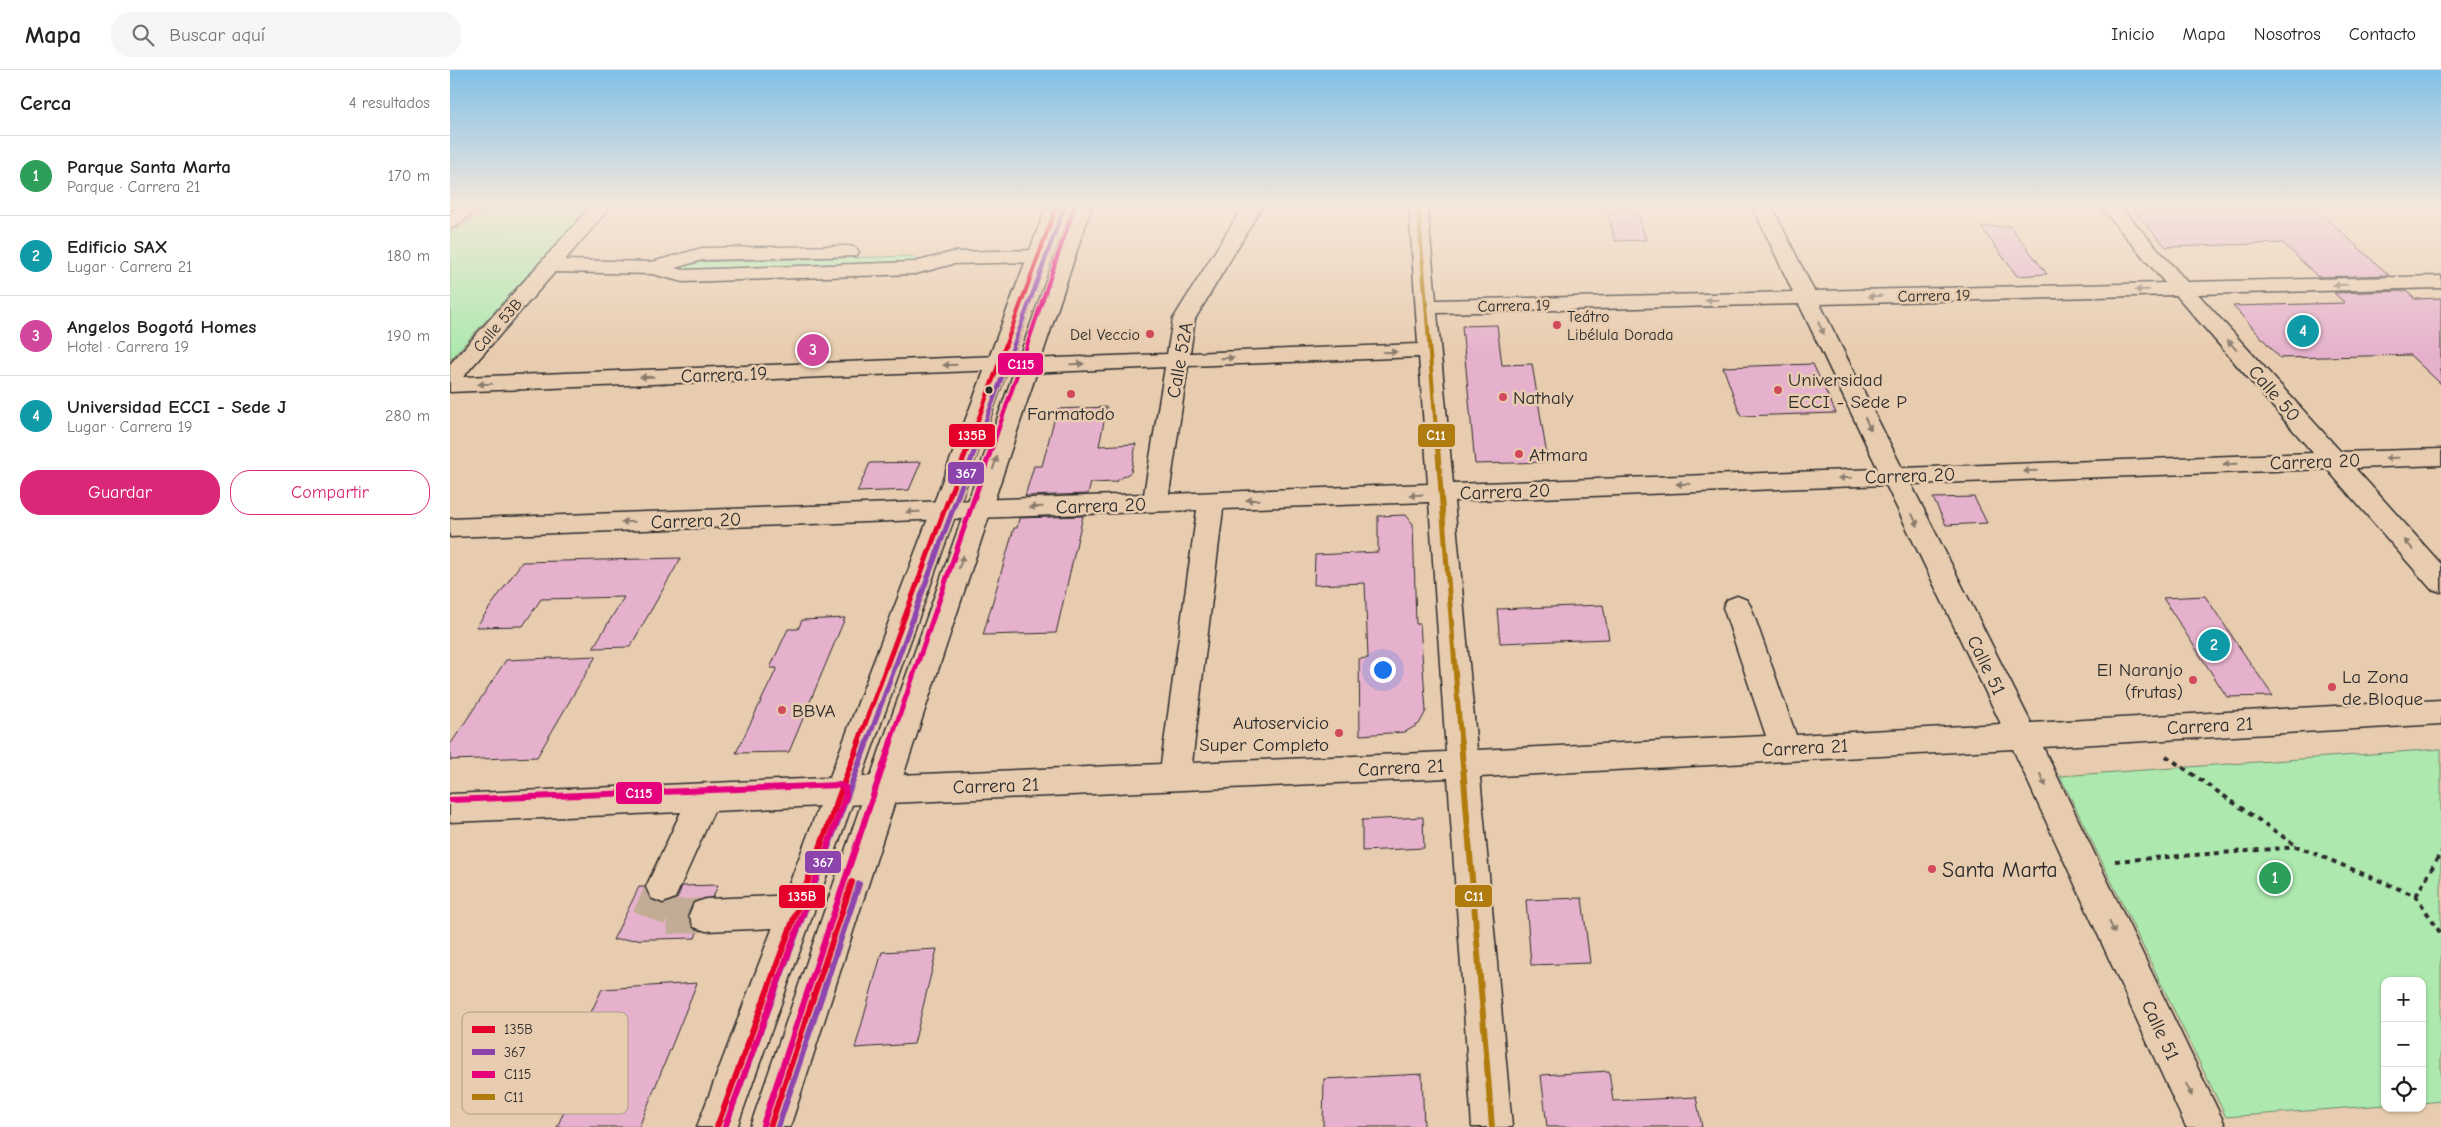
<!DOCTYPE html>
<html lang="es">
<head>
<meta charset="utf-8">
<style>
  body { margin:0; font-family:"Comic Neue",sans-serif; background:#f6f6f6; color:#202124 }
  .controls { position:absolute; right:15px; bottom:15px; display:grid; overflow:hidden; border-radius:10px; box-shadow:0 1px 4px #0004 }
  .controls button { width:45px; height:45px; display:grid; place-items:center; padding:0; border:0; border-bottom:1px solid #e0e0e0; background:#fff; color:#202124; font:25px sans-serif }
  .you { position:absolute; left:932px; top:599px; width:18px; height:18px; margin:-12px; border:4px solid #fff; border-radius:50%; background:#1a73e8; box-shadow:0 0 0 8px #1a73e833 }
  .badge { display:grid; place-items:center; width:32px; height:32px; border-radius:50%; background:#db2777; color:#fff; font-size:16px; font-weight:700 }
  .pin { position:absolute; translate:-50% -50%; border:2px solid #fff; box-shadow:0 1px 5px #0006 }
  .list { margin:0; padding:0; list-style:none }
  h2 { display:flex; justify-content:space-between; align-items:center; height:65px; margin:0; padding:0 20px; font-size:21px }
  h2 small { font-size:16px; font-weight:400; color:#757577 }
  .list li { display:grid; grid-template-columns:32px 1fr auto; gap:15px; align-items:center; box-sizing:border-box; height:80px; padding:0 20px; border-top:1px solid #e0e0e0 }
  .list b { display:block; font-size:19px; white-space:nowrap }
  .list p { margin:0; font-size:16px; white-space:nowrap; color:#757577 }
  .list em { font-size:16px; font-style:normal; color:#757577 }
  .actions { display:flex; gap:10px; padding:15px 20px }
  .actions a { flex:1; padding:11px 0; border:1px solid #db2777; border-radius:20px; text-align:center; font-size:18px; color:#db2777 }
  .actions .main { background:#db2777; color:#fff }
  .icon { flex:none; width:28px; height:28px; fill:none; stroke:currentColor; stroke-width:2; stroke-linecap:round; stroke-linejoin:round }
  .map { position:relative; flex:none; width:1991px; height:1057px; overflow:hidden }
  header { display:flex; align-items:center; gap:30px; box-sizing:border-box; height:70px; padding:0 25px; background:#fff; border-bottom:1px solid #e0e0e0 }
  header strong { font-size:24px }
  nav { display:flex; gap:28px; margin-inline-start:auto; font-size:18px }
  .search { width:350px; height:45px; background:#f6f6f6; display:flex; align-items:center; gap:12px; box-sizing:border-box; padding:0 18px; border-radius:20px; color:#757577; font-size:19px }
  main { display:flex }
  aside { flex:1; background:#fff }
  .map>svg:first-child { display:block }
</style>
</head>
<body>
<header>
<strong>Mapa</strong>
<div class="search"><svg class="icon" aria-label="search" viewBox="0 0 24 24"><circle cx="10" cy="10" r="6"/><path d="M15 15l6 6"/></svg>Buscar aquí</div>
<nav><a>Inicio</a><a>Mapa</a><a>Nosotros</a><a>Contacto</a></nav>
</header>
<main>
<aside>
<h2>Cerca<small>4 resultados</small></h2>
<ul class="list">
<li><span class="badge" style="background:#2e9e5b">1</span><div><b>Parque Santa Marta</b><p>Parque · Carrera 21</p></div><em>170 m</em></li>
<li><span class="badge" style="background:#0f9aa8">2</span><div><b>Edificio SAX</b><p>Lugar · Carrera 21</p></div><em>180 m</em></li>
<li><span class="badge" style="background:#d1479c">3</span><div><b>Angelos Bogotá Homes</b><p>Hotel · Carrera 19</p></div><em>190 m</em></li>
<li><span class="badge" style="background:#0f9aa8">4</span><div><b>Universidad ECCI - Sede J</b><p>Lugar · Carrera 19</p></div><em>280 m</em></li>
</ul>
<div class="actions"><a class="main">Guardar</a><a>Compartir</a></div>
</aside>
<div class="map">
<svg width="1991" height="1057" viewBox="0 0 1991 1057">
  <rect width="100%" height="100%" fill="#e8ccaf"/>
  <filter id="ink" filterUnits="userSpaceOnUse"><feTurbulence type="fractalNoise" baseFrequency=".02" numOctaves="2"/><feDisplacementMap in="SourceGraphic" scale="10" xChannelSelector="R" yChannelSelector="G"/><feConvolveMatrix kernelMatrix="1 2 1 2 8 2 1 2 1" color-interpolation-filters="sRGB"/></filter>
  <g filter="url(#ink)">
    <g fill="#ade9af" stroke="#6c8a6d">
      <path d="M47 135H141L0 290V163Z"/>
      <path d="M462 186 469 191 234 201 230 199 232 195 245 192Z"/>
      <path d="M1991 679V1031L1972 1033V911H1935V1035L1776 1047 1610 706Z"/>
    </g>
    <g fill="#e6b1cc" stroke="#2b2b2b">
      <path d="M1156 135H1186L1196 170 1165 171Z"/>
      <path d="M1779 135H1861L1939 205 1868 207 1833 173 1716 177 1681 138Z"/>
      <path d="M1560 156 1597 204 1567 206 1531 157Z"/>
      <path d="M1956 221 1965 229 1991 228V314L1960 285 1830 288 1783 236 1895 233 1884 223Z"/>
      <path d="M1047 255 1052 295 1082 294 1098 392 1025 394 1012 256Z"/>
      <path d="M1363 294 1386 343 1291 346 1273 297Z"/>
      <path d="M657 337 649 376 686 374 681 402 665 412 641 413 638 424 575 426 584 396H592L607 339Z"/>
      <path d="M471 392 459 420 407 422 420 393Z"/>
      <path d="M1524 427 1537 453 1496 455 1483 428Z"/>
      <path d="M956 445 963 454 966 554H970L976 641 969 654 955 662 910 665 909 589 918 588 915 513 864 515 865 485 928 482V446Z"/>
      <path d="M633 446 606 563 533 565 564 458H567L569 448Z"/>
      <path d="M231 488 180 577 143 578 174 527 91 529 73 556 26 557 72 492Z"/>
      <path d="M1755 526 1792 581 1823 626 1777 627 1713 528Z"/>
      <path d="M1153 535 1159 569 1050 573 1047 539Z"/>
      <path d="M395 548 339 682 286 683 327 598H320L338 559H348L352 550Z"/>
      <path d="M146 586 87 687 0 690V675L56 590Z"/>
      <path d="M973 747 974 778 912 781V750Z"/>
      <path d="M268 815 263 827 242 832 237 846 242 858 248 860 245 868 163 870 189 817H194L200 830 214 835 227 829 232 816Z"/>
      <path d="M1132 828 1140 893 1081 895 1076 830Z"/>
      <path d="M487 879 464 974 405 978 432 882Z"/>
      <path d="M247 913 189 1057H107L140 984 121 985 152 919Z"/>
      <path d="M1159 1001 1163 1031 1246 1027 1252 1057H1097L1091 1005Z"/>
      <path d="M972 1004 974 1057H873L874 1009Z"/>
    </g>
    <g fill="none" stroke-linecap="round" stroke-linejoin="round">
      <path stroke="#c2ac95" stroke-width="34" stroke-dasharray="34 18" stroke-linecap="butt" d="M213 817 199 848 256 845"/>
      <g stroke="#2b2b2b" stroke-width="3">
        <g id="minor">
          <path d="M11 135H33L7 156 0 158V143Z"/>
          <path d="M142 135H162L115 190 202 192 252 178 399 176 406 178 409 182 406 186 253 190 225 198 233 200 465 192 503 182 588 180 595 182 598 186 595 190 588 192 503 194 465 204 233 212 202 204 105 202 13 307 548 286 556 288 559 293 556 298 548 300 0 322V294Z"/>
          <path d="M794 135H813L745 249 740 283 968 274 959 135H977L986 230 1343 222 1302 135H1321L1364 221 1715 213 1649 135H1669L1737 212 1991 206V218L1748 224 1891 382 1991 379V395L1905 398 1991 494V522L1981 519 1877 399 1461 414 1581 653 1991 630V654L1593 677 1776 1057H1736L1563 679 1030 707 1062 1057H1022L998 708 264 741 225 828 213 833 201 828 196 817 231 742 0 752V724L711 694 747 440 0 467V449L694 424 715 297 578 303 570 301 567 296 570 291 578 289 717 284 723 249ZM1726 225 1863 383 1452 398 1370 234ZM1349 234 1428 399 1003 414 987 243ZM969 287 978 414 719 424 738 296ZM1436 415 1551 654 1346 665 1301 537 1297 530 1287 526 1277 530 1273 537 1316 666 1027 680 1004 431ZM979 432 996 682 742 693 773 439Z"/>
          <path d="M346 825 358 830 363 841 358 852 346 857 256 861 244 857 239 845 244 833 256 829Z"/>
        </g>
      </g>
      <g stroke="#2b2b2b" stroke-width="3">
        <g id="major">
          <path d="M597 135H616L287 1057H247Z"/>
          <path d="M623 135H642L458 691 340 1057H300L426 691Z"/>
        </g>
      </g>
      <g stroke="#2b2b2b" stroke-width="4" stroke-dasharray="5 5" stroke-linecap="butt">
        <path d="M1716 686 1848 777"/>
        <path d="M1665 791 1849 777 1966 826 1991 864"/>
        <path d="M1966 826 1991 782"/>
      </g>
      <use href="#minor" fill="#e8ccaf" fill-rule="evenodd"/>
      <use href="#major" fill="#e8ccaf" fill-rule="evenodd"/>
      <g stroke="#e8ccaf" stroke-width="7">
        <path id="bus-1-far2" d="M520 372 607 135"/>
      </g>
      <g stroke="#e8ccaf" stroke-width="9">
        <path id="bus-1-far1" d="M408 673 520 371"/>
      </g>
      <g stroke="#e8ccaf" stroke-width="10">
        <g id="bus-1">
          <path d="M267 1057 409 672"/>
          <path d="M320 1057 402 812"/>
        </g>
      </g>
      <g stroke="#e8ccaf" stroke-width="7">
        <path id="bus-2-far2" d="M528 372 614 138"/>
      </g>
      <g stroke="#e8ccaf" stroke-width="9">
        <path id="bus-2-far1" d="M417 673 528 371"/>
      </g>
      <g stroke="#e8ccaf" stroke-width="10">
        <g id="bus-2">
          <path d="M275 1057 417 672"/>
          <path d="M328 1057 409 814"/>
        </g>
      </g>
      <g stroke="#e8ccaf" stroke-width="7">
        <path id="bus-3-far2" d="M544 372 625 135"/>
      </g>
      <g stroke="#e8ccaf" stroke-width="9">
        <path id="bus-3-far1" d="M440 673 544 371"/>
      </g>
      <g stroke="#e8ccaf" stroke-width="10">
        <g id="bus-3">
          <path d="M0 730 389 715 395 717 396 725 275 1057"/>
          <path d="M313 1055 441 672"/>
        </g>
      </g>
      <g stroke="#e8ccaf" stroke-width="7">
        <path id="bus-4-far2" d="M968 135 987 372"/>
      </g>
      <g stroke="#e8ccaf" stroke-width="9">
        <path id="bus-4-far1" d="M987 371 1011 673"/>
      </g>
      <g stroke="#e8ccaf" stroke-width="10">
        <path id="bus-4" d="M1011 672 1042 1057"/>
      </g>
      <use href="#bus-1-far2" stroke="#e4002b" stroke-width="4"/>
      <use href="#bus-1-far1" stroke="#e4002b" stroke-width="5"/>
      <use href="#bus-1" stroke="#e4002b" stroke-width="6"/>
      <use href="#bus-2-far2" stroke="#8e44ad" stroke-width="4"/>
      <use href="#bus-2-far1" stroke="#8e44ad" stroke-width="5"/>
      <use href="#bus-2" stroke="#8e44ad" stroke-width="6"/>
      <use href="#bus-3-far2" stroke="#e5007d" stroke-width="4"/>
      <use href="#bus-3-far1" stroke="#e5007d" stroke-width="5"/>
      <use href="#bus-3" stroke="#e5007d" stroke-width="6"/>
      <use href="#bus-4-far2" stroke="#b07b0f" stroke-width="4"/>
      <use href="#bus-4-far1" stroke="#b07b0f" stroke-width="5"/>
      <use href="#bus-4" stroke="#b07b0f" stroke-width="6"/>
    </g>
    <defs><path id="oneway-solid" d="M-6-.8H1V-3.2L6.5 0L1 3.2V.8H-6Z" transform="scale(1.25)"/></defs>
    <g fill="#8a7c6d">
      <use href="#oneway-solid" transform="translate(1890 215) rotate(179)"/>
      <use href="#oneway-solid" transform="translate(1692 220) rotate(179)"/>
      <use href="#oneway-solid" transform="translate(1425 226) rotate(179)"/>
      <use href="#oneway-solid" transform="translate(1262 230) rotate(179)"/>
      <use href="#oneway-solid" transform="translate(1371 258) rotate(64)"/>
      <use href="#oneway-solid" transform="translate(1782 275) rotate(-131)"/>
      <use href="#oneway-solid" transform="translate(940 282) rotate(-2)"/>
      <use href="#oneway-solid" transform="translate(777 288) rotate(-2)"/>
      <use href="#oneway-solid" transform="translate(627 294) rotate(-2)"/>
      <use href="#oneway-solid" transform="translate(500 295) rotate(178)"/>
      <use href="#oneway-solid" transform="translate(197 307) rotate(178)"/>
      <use href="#oneway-solid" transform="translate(35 314) rotate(178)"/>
      <use href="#oneway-solid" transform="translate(1418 354) rotate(64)"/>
      <use href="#oneway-solid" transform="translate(1942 388) rotate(178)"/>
      <use href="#oneway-solid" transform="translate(545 393) rotate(-71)"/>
      <use href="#oneway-solid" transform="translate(1780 394) rotate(178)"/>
      <use href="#oneway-solid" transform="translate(1580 401) rotate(178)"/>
      <use href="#oneway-solid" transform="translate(1395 408) rotate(178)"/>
      <use href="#oneway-solid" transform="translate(1233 414) rotate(178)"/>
      <use href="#oneway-solid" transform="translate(966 425) rotate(178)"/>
      <use href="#oneway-solid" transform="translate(803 430) rotate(178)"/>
      <use href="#oneway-solid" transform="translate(586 437) rotate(178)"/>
      <use href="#oneway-solid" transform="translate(463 442) rotate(178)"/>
      <use href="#oneway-solid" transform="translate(1465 450) rotate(64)"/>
      <use href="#oneway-solid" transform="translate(178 452) rotate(178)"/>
      <use href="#oneway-solid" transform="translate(1959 475) rotate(-131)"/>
      <use href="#oneway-solid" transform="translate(511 492) rotate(-71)"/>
      <use href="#oneway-solid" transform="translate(1593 710) rotate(64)"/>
      <use href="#oneway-solid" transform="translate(1662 857) rotate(65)"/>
      <use href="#oneway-solid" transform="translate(1739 1020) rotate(65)"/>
    </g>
  </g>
  <linearGradient id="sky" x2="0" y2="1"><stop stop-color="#81c0e8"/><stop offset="0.48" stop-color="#f5e8db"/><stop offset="1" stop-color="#f5e8db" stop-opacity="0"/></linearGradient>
  <rect width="1991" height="283" fill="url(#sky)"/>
  <g fill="#d1495b" stroke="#e8ccaf" stroke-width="2">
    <circle cx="1107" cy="255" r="5"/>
    <circle cx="700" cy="264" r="5"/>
    <circle cx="1328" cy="320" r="5"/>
    <circle cx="621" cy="324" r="5"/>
    <circle cx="1053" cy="327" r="5"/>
    <circle cx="1069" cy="384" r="5"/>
    <circle cx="1743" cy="610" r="5"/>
    <circle cx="1882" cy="617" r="5"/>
    <circle cx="332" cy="640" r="5"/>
    <circle cx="889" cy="663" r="5"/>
    <circle cx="1482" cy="799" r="5"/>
  </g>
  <circle fill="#2b2b2b" stroke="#e8ccaf" stroke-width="2" cx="539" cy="320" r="4.5"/>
  <g text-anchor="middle" stroke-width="5" stroke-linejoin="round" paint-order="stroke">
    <g font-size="16" fill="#2b2b2b" stroke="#e8ccaf">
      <text transform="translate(1484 225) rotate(-1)" y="6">Carrera 19</text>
      <text transform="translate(1064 235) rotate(-1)" y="6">Carrera 19</text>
      <text transform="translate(47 255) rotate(-49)" y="6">Calle 53B</text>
    </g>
    <g font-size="16" fill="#2b2b2b" stroke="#e8ccaf" text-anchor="start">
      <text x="1117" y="252">Teátro<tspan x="1117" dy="18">Libélula Dorada</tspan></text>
      <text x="690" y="270" text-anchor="end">Del Veccio</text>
    </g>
    <g font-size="19" fill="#2b2b2b" stroke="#e8ccaf">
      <text transform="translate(729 290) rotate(-80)" y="7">Calle 52A</text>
      <text transform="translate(274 304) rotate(-2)" y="7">Carrera 19</text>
      <text transform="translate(1825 323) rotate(49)" y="7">Calle 50</text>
      <text transform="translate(1865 391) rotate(-2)" y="7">Carrera 20</text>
      <text transform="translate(1460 405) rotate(-2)" y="7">Carrera 20</text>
      <text transform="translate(1055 421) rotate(-2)" y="7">Carrera 20</text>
      <text transform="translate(651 435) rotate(-2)" y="7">Carrera 20</text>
      <text transform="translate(246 450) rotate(-2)" y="7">Carrera 20</text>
      <text transform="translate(1537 595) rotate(64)" y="7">Calle 51</text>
      <text transform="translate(1760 655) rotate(-3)" y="7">Carrera 21</text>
      <text transform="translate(1355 677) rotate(-3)" y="7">Carrera 21</text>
      <text transform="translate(951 697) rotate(-3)" y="7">Carrera 21</text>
      <text transform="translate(546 715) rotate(-2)" y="7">Carrera 21</text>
      <text transform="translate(1711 960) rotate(65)" y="7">Calle 51</text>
    </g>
    <g font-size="19" fill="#2b2b2b" stroke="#e8ccaf" text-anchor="start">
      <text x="1338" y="316">Universidad<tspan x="1338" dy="22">ECCI - Sede P</tspan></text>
      <text x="1063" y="334">Nathaly</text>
      <text x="621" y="350" text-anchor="middle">Farmatodo</text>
      <text x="1079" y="391">Atmara</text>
      <text x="1733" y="606" text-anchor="end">El Naranjo<tspan x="1733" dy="22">(frutas)</tspan></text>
      <text x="1892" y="613">La Zona<tspan x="1892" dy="22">de Bloque</tspan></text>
      <text x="342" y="647">BBVA</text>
      <text x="879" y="659" text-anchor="end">Autoservicio<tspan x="879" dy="22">Super Completo</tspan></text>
    </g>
    <g font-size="22" fill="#2b2b2b" stroke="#e8ccaf" text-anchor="start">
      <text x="1492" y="807">Santa Marta</text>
    </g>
  </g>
  <rect x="12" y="942" width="166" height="102" rx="8" fill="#e8ccaf" stroke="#af9c87" stroke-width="1"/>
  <rect x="22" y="956" width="23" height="7" fill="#e4002b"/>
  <rect x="22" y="979" width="23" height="6" fill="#8e44ad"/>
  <rect x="22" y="1001" width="23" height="7" fill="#e5007d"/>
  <rect x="22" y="1024" width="23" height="6" fill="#b07b0f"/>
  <g font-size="14" fill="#2b2b2b">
    <text x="54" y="964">135B</text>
    <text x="54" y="987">367</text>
    <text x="54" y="1009">C115</text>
    <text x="54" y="1032">C11</text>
  </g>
  <g stroke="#e8ccaf" stroke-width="2">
    <rect x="547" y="282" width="47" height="24" rx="5" fill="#e5007d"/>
    <rect x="498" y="353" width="48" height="25" rx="5" fill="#e4002b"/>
    <rect x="967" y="353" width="39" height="25" rx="5" fill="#b07b0f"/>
    <rect x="497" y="391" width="38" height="24" rx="5" fill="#8e44ad"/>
    <rect x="165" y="711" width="48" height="24" rx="5" fill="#e5007d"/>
    <rect x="354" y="780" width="38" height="24" rx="5" fill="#8e44ad"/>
    <rect x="1004" y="814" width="39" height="24" rx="5" fill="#b07b0f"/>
    <rect x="328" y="814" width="48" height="25" rx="5" fill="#e4002b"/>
  </g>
  <g font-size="14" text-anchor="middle" font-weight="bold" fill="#fff">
    <text x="571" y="299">C115</text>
    <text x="522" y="370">135B</text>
    <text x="986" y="370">C11</text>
    <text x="516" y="408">367</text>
    <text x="189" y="728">C115</text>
    <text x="373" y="797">367</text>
    <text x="1024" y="831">C11</text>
    <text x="352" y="831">135B</text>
  </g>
</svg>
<div class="controls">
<button>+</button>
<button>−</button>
<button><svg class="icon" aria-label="locate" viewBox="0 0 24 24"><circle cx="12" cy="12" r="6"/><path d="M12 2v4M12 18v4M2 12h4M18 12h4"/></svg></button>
</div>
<div class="you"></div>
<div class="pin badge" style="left:1825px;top:808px;background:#2e9e5b">1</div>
<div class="pin badge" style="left:1764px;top:575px;background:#0f9aa8">2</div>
<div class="pin badge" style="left:363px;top:280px;background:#d1479c">3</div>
<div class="pin badge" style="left:1853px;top:261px;background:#0f9aa8">4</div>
</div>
</main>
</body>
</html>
